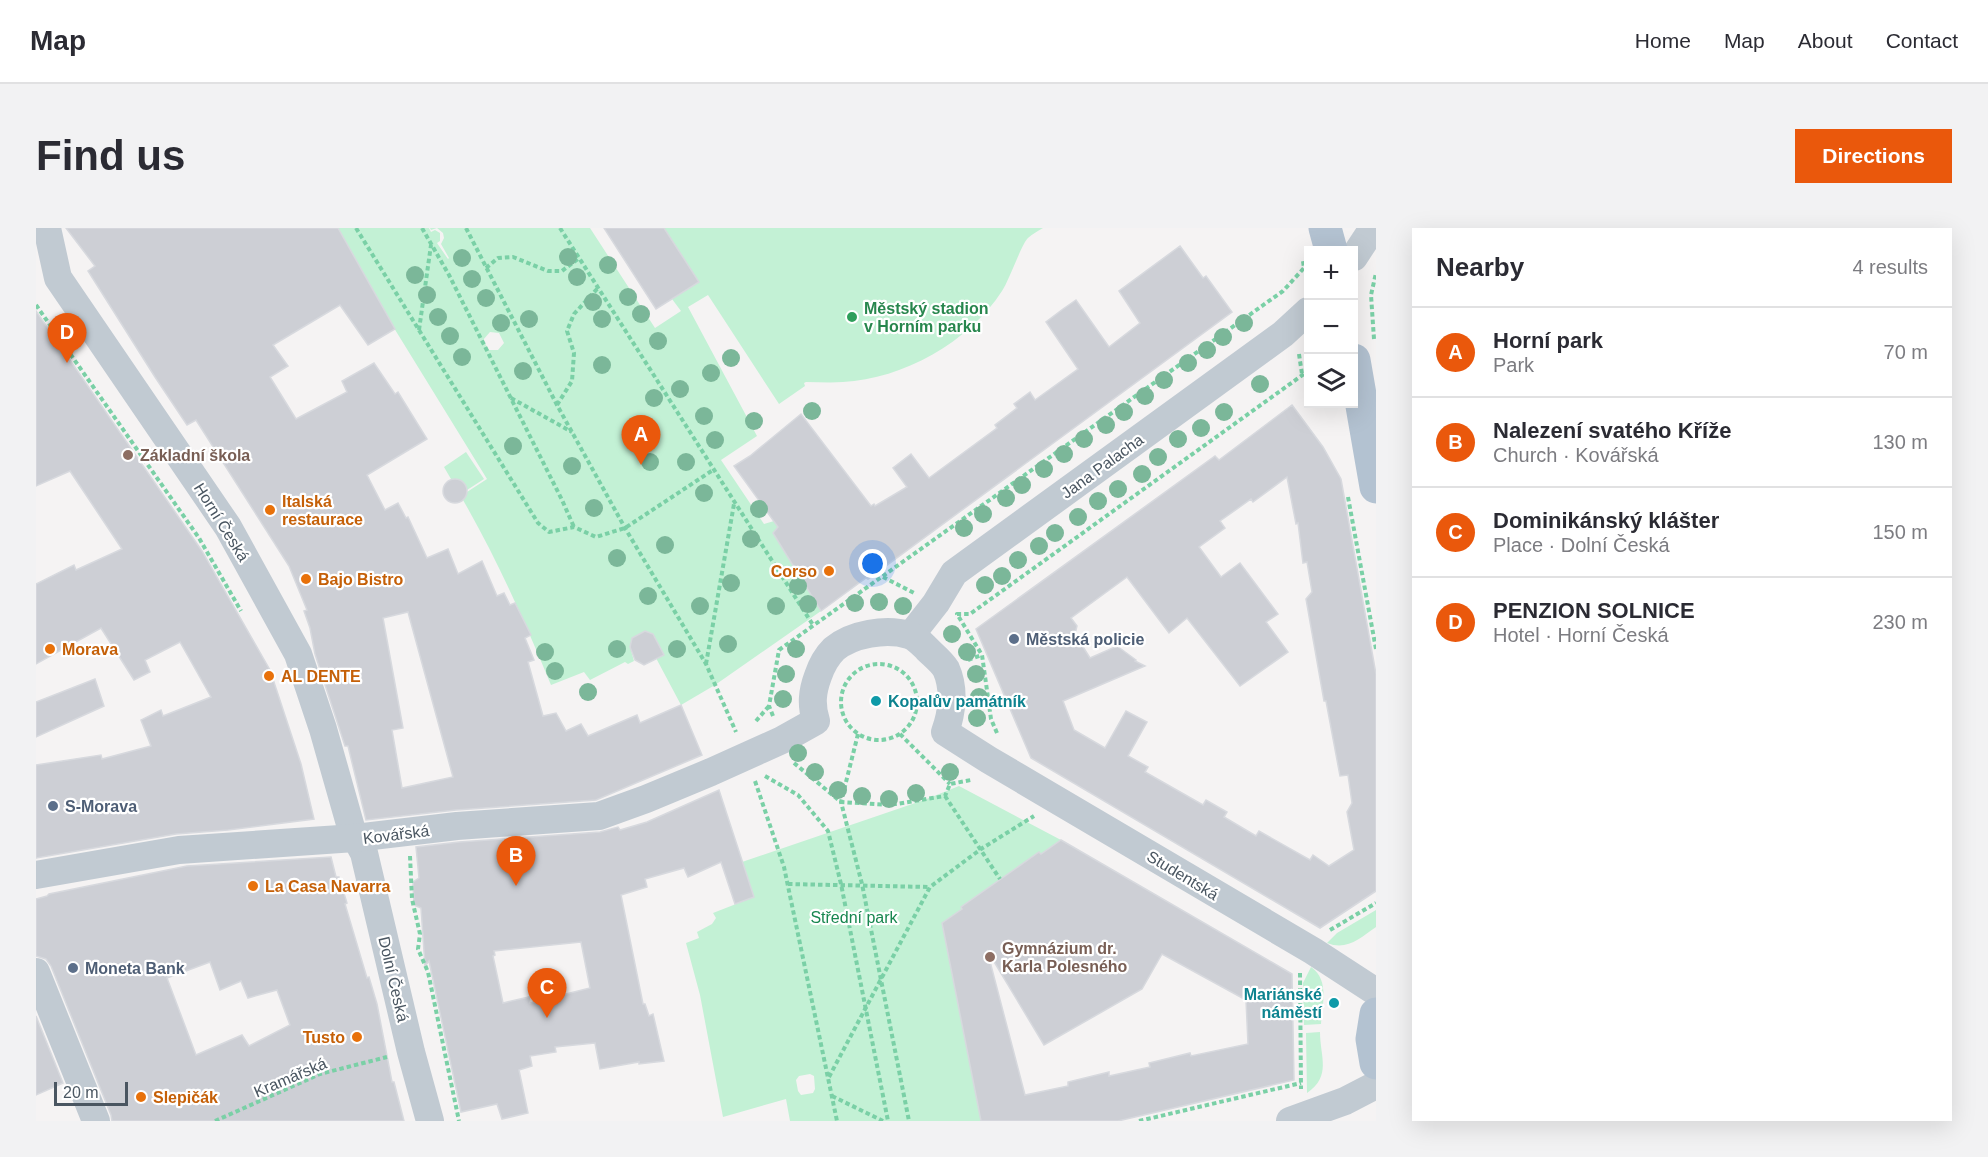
<!DOCTYPE html>
<html lang="en">
<head>
<meta charset="utf-8">
<style>
  body { margin:0; font-family:Arial,sans-serif; background:#f2f2f3; color:#2b2b33 }
  .controls { position:absolute; right:18px; top:18px; display:grid; overflow:hidden; border-radius:0px; box-shadow:0 6px 24px #0002 }
  .controls button { width:54px; height:54px; display:grid; place-items:center; padding:0; border:0; border-bottom:2px solid #e1e1e2; background:#fff; color:#2b2b33; font:30px sans-serif }
  .scale { position:absolute; left:18px; bottom:15px; width:74px; box-sizing:border-box; padding-left:6px; border:3px solid #4a5661; border-top:0; font-size:16px; line-height:21px; white-space:nowrap; color:#4a5661; -webkit-text-stroke:4px #fff; paint-order:stroke }
  .you { position:absolute; left:837px; top:336px; width:21px; height:21px; margin:-15px; border:4px solid #fff; border-radius:50%; background:#1a73e8; box-shadow:0 0 0 9px #1a73e833 }
  .badge { display:grid; place-items:center; width:39px; height:39px; border-radius:50%; background:#ea580c; color:#fff; font-size:20px; font-weight:700 }
  .pin { position:absolute; translate:-50% -50px; filter:drop-shadow(0 2px 3px #0008) }
  .pin::after { content:''; position:absolute; top:32px; width:21px; height:18px; background:inherit; clip-path:polygon(0 0,100% 0,50% 100%) }
  .list { margin:0; padding:0; list-style:none }
  h2 { display:flex; justify-content:space-between; align-items:center; height:78px; margin:0; padding:0 24px; font-size:26px }
  h2 small { font-size:20px; font-weight:400; color:#7c7c81 }
  .list li { display:grid; grid-template-columns:39px 1fr auto; gap:18px; align-items:center; box-sizing:border-box; height:90px; padding:0 24px; border-top:2px solid #e1e1e2 }
  .list b { display:block; font-size:22px; white-space:nowrap }
  .list p { margin:0; font-size:20px; white-space:nowrap; color:#7c7c81 }
  .list em { font-size:20px; font-style:normal; color:#7c7c81 }
  .icon { flex:none; width:33px; height:33px; fill:none; stroke:currentColor; stroke-width:2; stroke-linecap:round; stroke-linejoin:round }
  .map { position:relative; flex:none; width:1340px; height:893px; overflow:hidden; border-radius:0px }
  header { display:flex; align-items:center; gap:36px; box-sizing:border-box; height:84px; padding:0 30px; background:#fff; border-bottom:2px solid #e1e1e2 }
  header strong { font-size:28px }
  nav { display:flex; gap:33px; margin-inline-start:auto; font-size:21px }
  .intro { display:flex; align-items:center; justify-content:space-between; box-sizing:border-box; height:144px; padding:0 36px }
  h1 { margin:0; font-size:42px }
  .button { padding:15px 27px; border-radius:0px; background:#ea580c; color:#fff; font-size:21px; font-weight:700 }
  main { display:flex; gap:36px; padding:0 36px }
  aside { flex:1; background:#fff; border-radius:0px; box-shadow:0 6px 24px #0002 }
  .map>svg:first-child { display:block }
</style>
</head>
<body>
<header>
<strong>Map</strong>
<nav><a>Home</a><a>Map</a><a>About</a><a>Contact</a></nav>
</header>
<div class="intro"><h1>Find us</h1><a class="button">Directions</a></div>
<main>
<div class="map">
<svg width="1340" height="893" viewBox="0 0 1340 893">
  <rect width="100%" height="100%" fill="#f5f3f3"/>
  <g fill="#c3f1d5" fill-rule="evenodd">
    <path d="M302 0H393L395 4 399 2 404 5V13L401 15 412 31 413 30 405 16 408 10 407 5 401 0 395 2 394 0H554L619 100 645 83 636 71 662 54 628 0H1007C1002 3 996 6 992 10 986 15 973 53 966 63 933 114 867 151 807 154 794 155 782 154 770 154L768 155 769 158 743 176 672 67 652 79 721 208 685 232 728 296 738 293 742 300 785 383 679 457 645 477 620 430 625 421 617 406 609 403 596 410 594 419 598 433 592 436 589 434 554 452 548 444 515 457C489 394 461 331 427 272L431 264 451 251 358 100ZM454 104 463 105 468 115 462 122H453L447 112Z"/>
    <path d="M430 224 448 251 431 262 426 253 415 251 408 239Z"/>
    <path d="M923 558 1025 612 1005 626 1003 625 925 679 945 893H754L750 871 687 889 664 767 650 715 663 710 661 704 676 696 680 690 677 685 718 669 706 634 888 572ZM774 846 778 848 779 861 777 865 765 867 762 863 760 852 763 848Z"/>
    <path d="M1340 682V699C1324 710 1311 723 1291 715L1301 705Z"/>
    <path d="M1275 739C1294 752 1286 777 1285 796L1268 797 1267 755Z"/>
    <path d="M1284 804C1284 829 1296 848 1271 865L1270 805Z"/>
  </g>
  <g fill="#cdcfd5" stroke="#d7d9de" stroke-width="1.5" fill-rule="evenodd">
    <path d="M30 0H302L359 101 332 117 304 77 237 117 252 138 234 149 260 191 311 164 306 153 338 135 359 166 362 164 391 211 331 247 349 282 362 275 370 290 372 289 391 330 412 321 422 346 446 333 461 368 468 365 474 377 479 375 495 407 489 410 498 432 492 434 507 488 520 485 530 503 545 496 552 508 601 487 604 495 645 477 666 527 560 572 420 582 330 592 312 518H309L279 426 274 400 268 383 271 382 253 338 160 192 151 197 119 149 52 43 59 38ZM372 384 417 549 366 560 356 502 367 500 347 390Z"/>
    <path d="M568 0H628L663 54 620 81Z"/>
    <path d="M1144 18 1167 50 1170 48 1196 84 832 351 830 350 785 383 737 305 742 299 698 238 714 228 765 186 835 278 838 276 839 278 871 259 857 240 875 226 893 250 961 200 959 197 981 180 978 176 994 164 999 172 1042 141 1010 94 1027 81 1040 72 1073 119 1104 95 1083 63Z"/>
    <path d="M0 83 166 323 234 442 265 536 278 591 192 602 140 606 0 630V537L65 527 66 531 115 518 105 492 125 482 127 488 175 469 144 414 109 432 114 444 98 452 65 400 0 436V356L38 337 40 342 86 321 34 243 0 258Z"/>
    <path d="M1256 177 1287 219 1305 251 1340 446V663L1284 700 995 530 940 401 1179 228 1183 232ZM1251 249 1260 296 1262 295 1267 335 1271 334 1276 364 1270 371 1288 473H1290L1304 548 1312 547 1316 575 1311 584 1318 622 1293 638 1277 627 1274 632 1223 603 1220 608 1188 589 1191 584 1170 572 1167 577 1109 544 1112 539 1092 528 1111 494 1090 483 1069 520 1038 502 1027 473 1109 438 1099 433 1100 432 1081 418 1054 430 1039 406 1041 398 1035 390 1091 349 1133 405 1151 390 1204 458 1252 424 1230 394 1242 386 1204 335 1185 349 1163 319 1189 300 1184 293 1215 271 1217 274Z"/>
    <circle cx="419" cy="263" r="12"/>
    <path d="M609 403 617 406 628 427 608 437 599 432 594 419 596 410Z"/>
    <path d="M59 451 68 478 0 509V474Z"/>
    <path d="M683 562 718 669 699 676 685 634 652 649 648 640 609 651 611 659 585 667 607 776H609L613 788 617 786 628 833 603 836V834L564 841 559 815 519 819 520 824 494 828 496 838 483 842 492 885 466 891 461 876 425 884 393 733 389 738 385 680 378 677 377 654 383 650 380 619 423 614 564 604 582 599 584 602 611 594ZM545 714 554 760 494 775 493 769 467 775 457 728 459 727 458 723Z"/>
    <path d="M1025 612 1256 746 1258 852 1082 893H945L906 695 926 681 925 679 1003 624 1005 626ZM951 722 1008 817 1106 761 1126 726 1210 772 1212 816 1155 828 1154 825 1113 835 1114 839 1073 848V844L1032 854V858L989 867Z"/>
    <path d="M295 629 300 649H303L311 675 309 676 331 750 333 749 341 776 356 854H358L368 893H76L75 887 15 738 10 731 0 728V671L11 668 13 666 151 638ZM174 734 184 762 205 753 212 770 241 762 254 797 213 818 206 807 160 827 131 750Z"/>
    <path d="M0 788 27 855 0 867Z"/>
  </g>
  <g fill="none" stroke-linecap="round" stroke-linejoin="round">
    <g stroke="#7ad0a6" stroke-width="4" stroke-dasharray="4.5 3" stroke-linecap="butt">
      <path d="M320 0 502 295 513 304 538 299 560 309 589 300 677 242"/>
      <path d="M386 0 413 47 526 272 538 299"/>
      <path d="M430 0 521 177 589 300 670 436 700 504"/>
      <path d="M524 0 777 397"/>
      <path d="M450 40 462 30 477 29 512 43H526L543 30"/>
      <path d="M0 77 163 310 205 383"/>
      <path d="M383 102 395 17"/>
      <path d="M1338 111 1335 67 1340 45"/>
      <path d="M1263 126 1266 146"/>
      <path d="M475 170 536 204"/>
      <path d="M521 177 536 153 538 125 531 103 538 86 562 60"/>
      <path d="M1312 269 1340 421"/>
      <path d="M847 349 878 365"/>
      <path d="M932 432 946 427"/>
      <circle cx="843" cy="474" r="38"/>
      <path d="M670 436 698 276"/>
      <path d="M737 488 733 478 743 422 1247 63 1268 40 1267 33"/>
      <path d="M720 493 733 478"/>
      <path d="M961 505 955 491 946 427 921 386H934L1272 143"/>
      <path d="M822 506 805 574 826 656 873 893"/>
      <path d="M864 506 914 556"/>
      <path d="M758 535 805 574 854 577 909 568 914 556 935 552"/>
      <path d="M729 548 762 567 792 603 805 656 852 893"/>
      <path d="M719 553 748 639 801 893"/>
      <path d="M909 568 964 651"/>
      <path d="M374 628 376 671 384 706 382 721 392 744 423 893"/>
      <path d="M752 656 894 659"/>
      <path d="M1294 702 1340 675"/>
      <path d="M1264 745 1265 861"/>
      <path d="M793 849 894 659 945 621 998 588"/>
      <path d="M796 868 847 893"/>
      <path d="M179 893 284 846 351 829"/>
      <path d="M1103 893 1265 855"/>
    </g>
    <g stroke="#c1cad2" stroke-width="28">
      <path d="M11 0 22 50 192 299 262 426 287 501 316 603 328 625 375 824 394 893"/>
      <path d="M1318 29 1337 0"/>
      <path d="M875 407 900 375 918 345 1247 106 1272 83"/>
      <path d="M0 647 143 622 319 610 421 598 563 588 610 571 675 544 746 512 780 493C775 477 776 464 782 448 785 439 791 428 798 421 816 406 850 400 873 407 880 409 886 416 891 421 897 427 906 434 910 441 919 461 916 485 909 504L953 532 1277 723 1340 764"/>
      <path d="M0 744 60 893"/>
      <path d="M1254 893 1309 873 1340 857"/>
    </g>
    <g stroke="#b3c2d1" stroke-width="33">
      <path d="M1289 0 1295 22"/>
      <path d="M1318 132 1340 259"/>
      <path d="M1340 786 1336 811 1340 835"/>
    </g>
  </g>
  <g fill="#7bb799">
    <circle cx="532" cy="29" r="9"/>
    <circle cx="426" cy="30" r="9"/>
    <circle cx="572" cy="37" r="9"/>
    <circle cx="379" cy="47" r="9"/>
    <circle cx="541" cy="49" r="9"/>
    <circle cx="436" cy="51" r="9"/>
    <circle cx="391" cy="67" r="9"/>
    <circle cx="592" cy="69" r="9"/>
    <circle cx="450" cy="70" r="9"/>
    <circle cx="557" cy="74" r="9"/>
    <circle cx="605" cy="86" r="9"/>
    <circle cx="402" cy="89" r="9"/>
    <circle cx="493" cy="91" r="9"/>
    <circle cx="566" cy="91" r="9"/>
    <circle cx="465" cy="95" r="9"/>
    <circle cx="1208" cy="95" r="9"/>
    <circle cx="414" cy="108" r="9"/>
    <circle cx="1187" cy="109" r="9"/>
    <circle cx="622" cy="113" r="9"/>
    <circle cx="1171" cy="122" r="9"/>
    <circle cx="426" cy="129" r="9"/>
    <circle cx="695" cy="130" r="9"/>
    <circle cx="1152" cy="135" r="9"/>
    <circle cx="566" cy="137" r="9"/>
    <circle cx="487" cy="143" r="9"/>
    <circle cx="675" cy="145" r="9"/>
    <circle cx="1128" cy="152" r="9"/>
    <circle cx="1224" cy="156" r="9"/>
    <circle cx="644" cy="161" r="9"/>
    <circle cx="1109" cy="168" r="9"/>
    <circle cx="618" cy="170" r="9"/>
    <circle cx="776" cy="183" r="9"/>
    <circle cx="1088" cy="184" r="9"/>
    <circle cx="1188" cy="184" r="9"/>
    <circle cx="668" cy="188" r="9"/>
    <circle cx="718" cy="193" r="9"/>
    <circle cx="1070" cy="197" r="9"/>
    <circle cx="1165" cy="200" r="9"/>
    <circle cx="1048" cy="211" r="9"/>
    <circle cx="1142" cy="211" r="9"/>
    <circle cx="679" cy="212" r="9"/>
    <circle cx="477" cy="218" r="9"/>
    <circle cx="1028" cy="226" r="9"/>
    <circle cx="1122" cy="229" r="9"/>
    <circle cx="614" cy="234" r="9"/>
    <circle cx="650" cy="234" r="9"/>
    <circle cx="536" cy="238" r="9"/>
    <circle cx="1008" cy="241" r="9"/>
    <circle cx="1106" cy="246" r="9"/>
    <circle cx="986" cy="257" r="9"/>
    <circle cx="1082" cy="261" r="9"/>
    <circle cx="668" cy="265" r="9"/>
    <circle cx="970" cy="270" r="9"/>
    <circle cx="1062" cy="273" r="9"/>
    <circle cx="558" cy="280" r="9"/>
    <circle cx="723" cy="281" r="9"/>
    <circle cx="947" cy="286" r="9"/>
    <circle cx="1042" cy="289" r="9"/>
    <circle cx="928" cy="300" r="9"/>
    <circle cx="1019" cy="305" r="9"/>
    <circle cx="715" cy="311" r="9"/>
    <circle cx="629" cy="317" r="9"/>
    <circle cx="1003" cy="318" r="9"/>
    <circle cx="581" cy="330" r="9"/>
    <circle cx="982" cy="332" r="9"/>
    <circle cx="966" cy="348" r="9"/>
    <circle cx="695" cy="355" r="9"/>
    <circle cx="949" cy="357" r="9"/>
    <circle cx="762" cy="358" r="9"/>
    <circle cx="612" cy="368" r="9"/>
    <circle cx="843" cy="374" r="9"/>
    <circle cx="819" cy="375" r="9"/>
    <circle cx="772" cy="376" r="9"/>
    <circle cx="664" cy="378" r="9"/>
    <circle cx="740" cy="378" r="9"/>
    <circle cx="867" cy="378" r="9"/>
    <circle cx="916" cy="406" r="9"/>
    <circle cx="692" cy="416" r="9"/>
    <circle cx="581" cy="421" r="9"/>
    <circle cx="641" cy="421" r="9"/>
    <circle cx="760" cy="421" r="9"/>
    <circle cx="509" cy="424" r="9"/>
    <circle cx="931" cy="424" r="9"/>
    <circle cx="519" cy="443" r="9"/>
    <circle cx="750" cy="446" r="9"/>
    <circle cx="940" cy="446" r="9"/>
    <circle cx="552" cy="464" r="9"/>
    <circle cx="943" cy="469" r="9"/>
    <circle cx="747" cy="471" r="9"/>
    <circle cx="941" cy="490" r="9"/>
    <circle cx="762" cy="525" r="9"/>
    <circle cx="779" cy="544" r="9"/>
    <circle cx="914" cy="544" r="9"/>
    <circle cx="802" cy="562" r="9"/>
    <circle cx="880" cy="565" r="9"/>
    <circle cx="826" cy="568" r="9"/>
    <circle cx="853" cy="571" r="9"/>
  </g>
  <circle fill="#2e9e5b" stroke="#fff" stroke-width="2" cx="816" cy="89" r="6"/>
  <g fill="#8d6e63" stroke="#fff" stroke-width="2">
    <circle cx="92" cy="227" r="6"/>
    <circle cx="954" cy="729" r="6"/>
  </g>
  <g fill="#e8710a" stroke="#fff" stroke-width="2">
    <circle cx="234" cy="282" r="6"/>
    <circle cx="793" cy="343" r="6"/>
    <circle cx="270" cy="351" r="6"/>
    <circle cx="14" cy="421" r="6"/>
    <circle cx="233" cy="448" r="6"/>
    <circle cx="217" cy="658" r="6"/>
    <circle cx="321" cy="809" r="6"/>
    <circle cx="105" cy="869" r="6"/>
  </g>
  <g fill="#5c6f8a" stroke="#fff" stroke-width="2">
    <circle cx="978" cy="411" r="6"/>
    <circle cx="17" cy="578" r="6"/>
    <circle cx="37" cy="740" r="6"/>
  </g>
  <g fill="#0f9aa8" stroke="#fff" stroke-width="2">
    <circle cx="840" cy="473" r="6"/>
    <circle cx="1298" cy="775" r="6"/>
  </g>
  <g text-anchor="middle" stroke-width="4.5" stroke-linejoin="round" paint-order="stroke">
    <g font-size="16" font-weight="bold" fill="#27864d" stroke="#fff" text-anchor="start">
      <text x="828" y="86">Městský stadion<tspan x="828" dy="18">v Horním parku</tspan></text>
    </g>
    <g font-size="16" font-weight="bold" fill="#785e54" stroke="#fff" text-anchor="start">
      <text x="104" y="233">Základní škola</text>
      <text x="966" y="726">Gymnázium dr.<tspan x="966" dy="18">Karla Polesného</tspan></text>
    </g>
    <g font-size="16" fill="#4a5661" stroke="#fff">
      <text transform="translate(1066 238) rotate(-36)" y="6">Jana Palacha</text>
      <text transform="translate(186 294) rotate(58)" y="6">Horní Česká</text>
      <text transform="translate(360 606) rotate(-7)" y="6">Kovářská</text>
      <text transform="translate(1147 647) rotate(31)" y="6">Studentská</text>
      <text transform="translate(358 751) rotate(77)" y="6">Dolní Česká</text>
      <text transform="translate(254 849) rotate(-23)" y="6">Kramářská</text>
    </g>
    <g font-size="16" font-weight="bold" fill="#c56008" stroke="#fff" text-anchor="start">
      <text x="246" y="279">Italská<tspan x="246" dy="18">restaurace</tspan></text>
      <text x="781" y="349" text-anchor="end">Corso</text>
      <text x="282" y="357">Bajo Bistro</text>
      <text x="26" y="427">Morava</text>
      <text x="245" y="454">AL DENTE</text>
      <text x="229" y="664">La Casa Navarra</text>
      <text x="309" y="815" text-anchor="end">Tusto</text>
      <text x="117" y="875">Slepičák</text>
    </g>
    <g font-size="16" font-weight="bold" fill="#4e5e75" stroke="#fff" text-anchor="start">
      <text x="990" y="417">Městská policie</text>
      <text x="29" y="584">S-Morava</text>
      <text x="49" y="746">Moneta Bank</text>
    </g>
    <g font-size="16" font-weight="bold" fill="#0d838f" stroke="#fff" text-anchor="start">
      <text x="852" y="479">Kopalův památník</text>
      <text x="1286" y="772" text-anchor="end">Mariánské<tspan x="1286" dy="18">náměstí</tspan></text>
    </g>
    <g font-size="16" fill="#17864f" stroke="#fff">
      <text x="818" y="695">Střední park</text>
    </g>
  </g>
</svg>
<div class="controls">
<button>+</button>
<button>−</button>
<button><svg class="icon" aria-label="layers" viewBox="0 0 24 24"><path d="M12 4l9 5-9 5-9-5zM3 14l9 5 9-5"/></svg></button>
</div>
<div class="scale">20 m</div>
<div class="you"></div>
<div class="pin badge" style="left:605px;top:237px">A</div>
<div class="pin badge" style="left:480px;top:658px">B</div>
<div class="pin badge" style="left:511px;top:790px">C</div>
<div class="pin badge" style="left:31px;top:135px">D</div>
</div>
<aside>
<h2>Nearby<small>4 results</small></h2>
<ul class="list">
<li><span class="badge">A</span><div><b>Horní park</b><p>Park</p></div><em>70 m</em></li>
<li><span class="badge">B</span><div><b>Nalezení svatého Kříže</b><p>Church · Kovářská</p></div><em>130 m</em></li>
<li><span class="badge">C</span><div><b>Dominikánský klášter</b><p>Place · Dolní Česká</p></div><em>150 m</em></li>
<li><span class="badge">D</span><div><b>PENZION SOLNICE</b><p>Hotel · Horní Česká</p></div><em>230 m</em></li>
</ul>
</aside>
</main>
</body>
</html>
